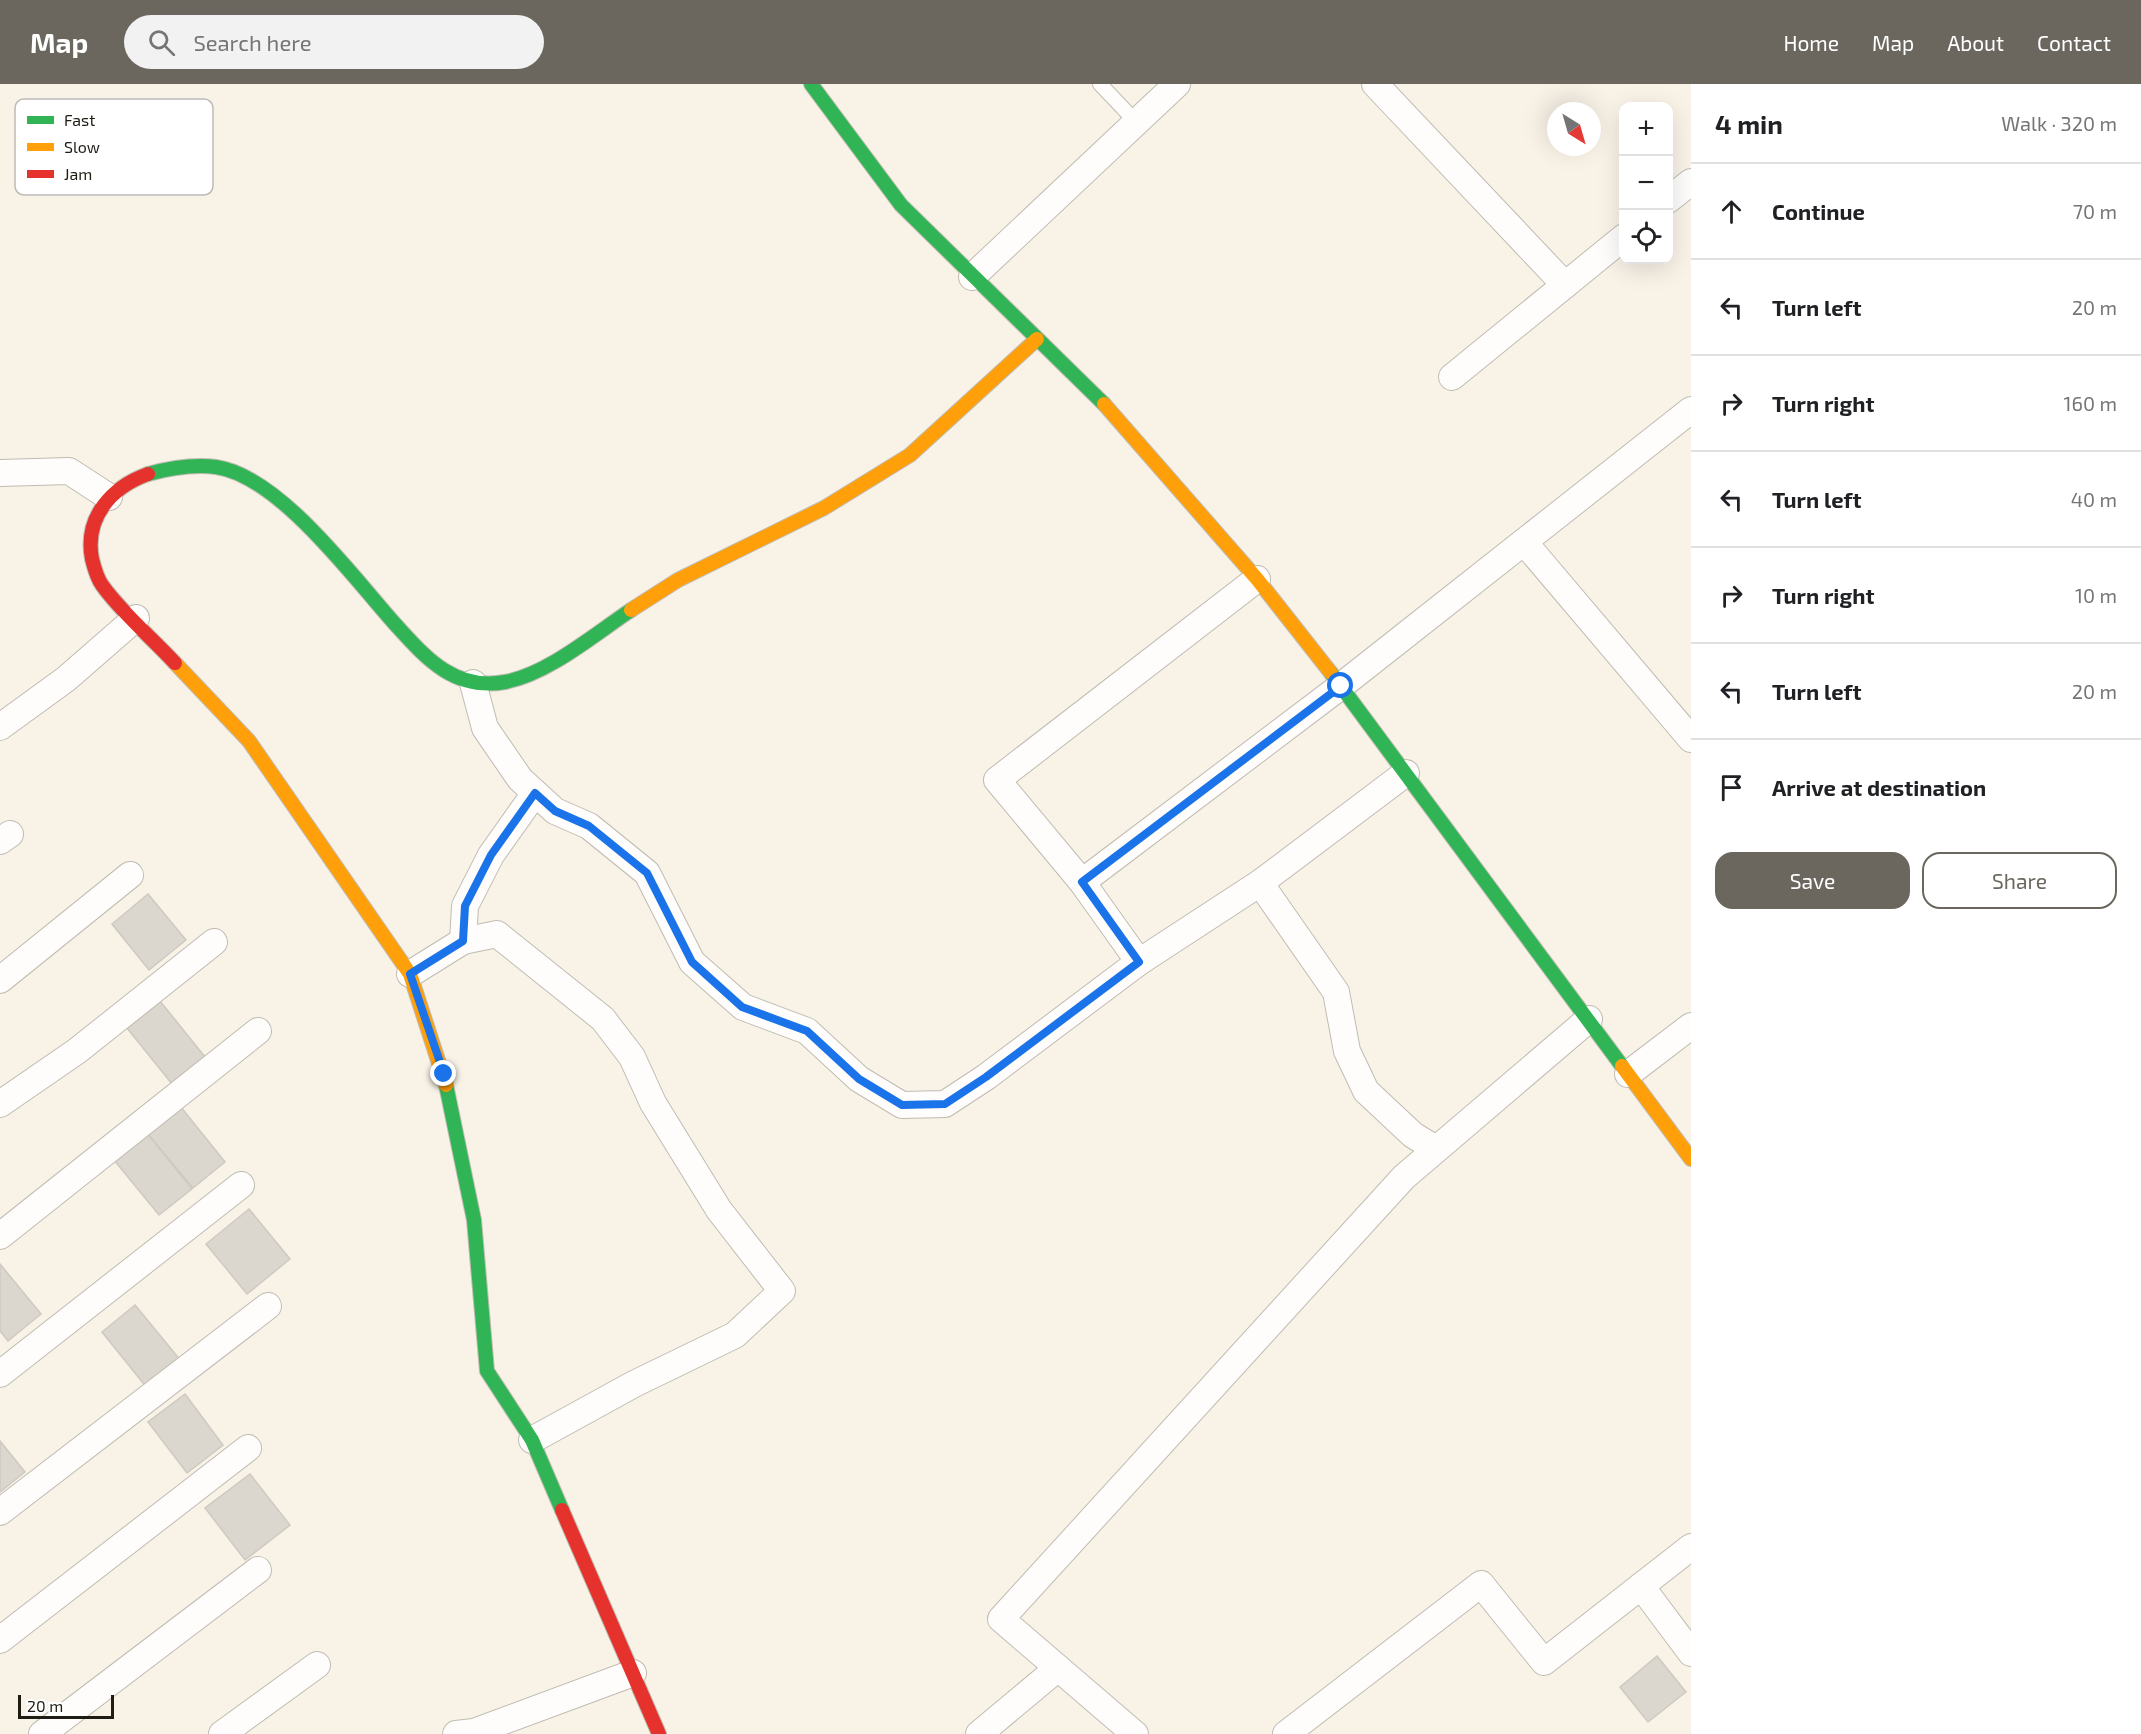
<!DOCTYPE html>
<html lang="en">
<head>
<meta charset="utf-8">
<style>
  body { margin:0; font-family:"Exo 2",sans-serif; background:#f2f2f2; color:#202124 }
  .controls { position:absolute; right:18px; top:18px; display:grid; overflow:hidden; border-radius:12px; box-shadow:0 6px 24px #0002 }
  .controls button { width:54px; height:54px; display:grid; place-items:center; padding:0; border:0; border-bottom:2px solid #e0e0e0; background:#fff; color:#202124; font:30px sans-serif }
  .compass { position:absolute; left:1547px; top:18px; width:54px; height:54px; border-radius:50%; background:#fff; box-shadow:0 6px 24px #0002; rotate:143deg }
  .scale { position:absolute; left:18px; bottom:15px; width:96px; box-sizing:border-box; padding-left:6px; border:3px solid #1f1c14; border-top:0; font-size:16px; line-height:21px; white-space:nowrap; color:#1f1c14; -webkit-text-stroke:4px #fff; paint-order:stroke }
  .stop { position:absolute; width:18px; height:18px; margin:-14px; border:4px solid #1a73e8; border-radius:50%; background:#fff }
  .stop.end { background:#1a73e8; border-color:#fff; box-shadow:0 2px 6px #0008 }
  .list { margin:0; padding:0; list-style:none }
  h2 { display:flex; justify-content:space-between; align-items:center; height:78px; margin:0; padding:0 24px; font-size:26px }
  h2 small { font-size:20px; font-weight:400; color:#757577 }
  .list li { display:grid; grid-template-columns:39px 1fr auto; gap:18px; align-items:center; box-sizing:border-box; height:96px; padding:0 24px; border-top:2px solid #e0e0e0 }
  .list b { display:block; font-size:22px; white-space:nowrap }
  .list em { font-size:20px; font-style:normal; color:#757577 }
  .actions { display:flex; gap:12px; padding:18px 24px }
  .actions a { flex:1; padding:14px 0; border:2px solid #6b675e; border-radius:18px; text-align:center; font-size:21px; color:#6b675e }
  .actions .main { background:#6b675e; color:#fff }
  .icon { flex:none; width:33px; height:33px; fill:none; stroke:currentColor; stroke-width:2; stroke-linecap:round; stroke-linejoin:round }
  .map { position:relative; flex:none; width:1691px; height:1650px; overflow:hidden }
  header { display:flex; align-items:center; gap:36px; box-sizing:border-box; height:84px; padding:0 30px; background:#6b675e; color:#fff }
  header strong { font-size:28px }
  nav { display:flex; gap:33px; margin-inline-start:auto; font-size:21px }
  .search { width:420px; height:54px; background:#f2f2f2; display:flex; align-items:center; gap:15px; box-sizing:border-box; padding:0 21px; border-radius:33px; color:#757577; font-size:22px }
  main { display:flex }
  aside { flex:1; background:#fff }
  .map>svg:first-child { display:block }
</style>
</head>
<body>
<header>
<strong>Map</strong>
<div class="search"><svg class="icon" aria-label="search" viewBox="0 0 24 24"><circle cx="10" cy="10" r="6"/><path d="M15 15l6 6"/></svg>Search here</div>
<nav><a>Home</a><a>Map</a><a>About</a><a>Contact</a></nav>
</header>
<main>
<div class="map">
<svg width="1691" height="1650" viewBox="0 0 1691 1650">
  <rect width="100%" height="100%" fill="#f8f2e7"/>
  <g fill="#dbd6ce" stroke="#cfcac1" stroke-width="1.5">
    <path d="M148 810 186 856 149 886 112 840Z"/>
    <path d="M160 917 205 973 172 1000 127 944Z"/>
    <path d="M180 1022 225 1078 193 1104 147 1049Z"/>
    <path d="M147 1049 192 1105 159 1131 114 1076Z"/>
    <path d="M249 1125 290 1175 247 1210 206 1160Z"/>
    <path d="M0 1180 41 1230 8 1257 0 1247Z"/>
    <path d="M135 1221 181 1277 147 1304 102 1248Z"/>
    <path d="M185 1310 223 1361 187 1389 148 1338Z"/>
    <path d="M0 1357 25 1388 0 1408Z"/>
    <path d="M250 1390 290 1441 245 1476 205 1424Z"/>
    <path d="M1657 1572 1686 1608 1648 1638 1620 1603Z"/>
  </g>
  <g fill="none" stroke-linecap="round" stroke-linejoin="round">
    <g stroke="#c0bcb3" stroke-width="16">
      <path id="lane" d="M1100 0 1137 39"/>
    </g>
    <g stroke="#c0bcb3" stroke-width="28">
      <g id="street">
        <path d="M1375 0 1565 201"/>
        <path d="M1668 116 1691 98"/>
        <path d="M972 193 1177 0"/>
        <path d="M1452 293 1624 153"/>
        <path d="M0 389 69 387 109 413"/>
        <path d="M1524 458 1691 655"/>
        <path d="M473 599 485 644 520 695 555 727 589 742 647 789 692 878 743 923 807 947 859 995 902 1021 945 1020 986 993 1139 878 1260 799 1406 689"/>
        <path d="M0 643 66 595 136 534"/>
        <path d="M0 757 10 750"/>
        <path d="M1082 798 1341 602 1691 326"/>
        <path d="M1260 799 1336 908 1347 967 1366 1007 1413 1051 1436 1065"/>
        <path d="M463 857 465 822 491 771 535 709"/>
        <path d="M1139 878 1082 798 997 696 1257 495"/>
        <path d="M410 890 463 857 497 850 603 935 632 973 653 1019 719 1126 782 1207 735 1251 634 1300 532 1356"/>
        <path d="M0 896 130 791"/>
        <path d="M1628 990 1691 942"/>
        <path d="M0 1020 77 967 214 858"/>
        <path d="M0 1152 258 947"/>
        <path d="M0 1290 241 1101"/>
        <path d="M0 1428 268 1222"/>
        <path d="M1641 1502 1691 1569"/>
        <path d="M0 1556 248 1364"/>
        <path d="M42 1650 258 1486"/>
        <path d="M222 1650 317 1581"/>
        <path d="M456 1650 474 1648 633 1589"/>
        <path d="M979 1650 1058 1584"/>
        <path d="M1135 1650 1001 1535 1404 1093 1589 935"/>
        <path d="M1286 1650 1481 1500 1544 1578 1691 1463"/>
      </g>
    </g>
    <g stroke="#c0bcb3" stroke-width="16">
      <g id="fast">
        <path d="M811 0 901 121 1104 320"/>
        <path d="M148 390C170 384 193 380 216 383 279 392 353 493 395 540 426 574 454 607 505 598 548 590 595 550 631 526"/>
        <path d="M1331 589 1622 982"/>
        <path d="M446 1001 474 1136 487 1287 532 1356 562 1426"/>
      </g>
    </g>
    <g stroke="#c0bcb3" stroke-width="16">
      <g id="slow">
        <path d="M1104 320 1257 495 1331 589"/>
        <path d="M631 526 678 496 824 424 910 371 1037 255"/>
        <path d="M175 579 249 657 410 890 446 1001"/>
        <path d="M1622 982 1691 1075"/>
      </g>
    </g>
    <g stroke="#c0bcb3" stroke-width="16">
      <g id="jam">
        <path d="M148 390C112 403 84 433 92 475 94 483 97 494 102 501 121 528 152 554 175 579"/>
        <path d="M562 1426 659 1650"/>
      </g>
    </g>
    <use href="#lane" stroke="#fefdfb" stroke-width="14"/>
    <use href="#street" stroke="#fefdfb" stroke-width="26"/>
    <use href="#fast" stroke="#30b455" stroke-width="14"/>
    <use href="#slow" stroke="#ff9f0a" stroke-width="14"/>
    <use href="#jam" stroke="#e5322d" stroke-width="14"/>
  </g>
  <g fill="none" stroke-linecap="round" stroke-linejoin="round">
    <path stroke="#1a73e8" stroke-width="8" d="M444 990 410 890 463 857 465 822 491 771 535 709 555 727 589 742 647 789 692 878 742 923 807 947 859 995 902 1021 945 1020 986 993 1139 878 1082 798 1341 602"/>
  </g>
  <rect x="15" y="15" width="198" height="96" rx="9" fill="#fff" stroke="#bcbbb8" stroke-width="1.5"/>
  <rect x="27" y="32" width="27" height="8" fill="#30b455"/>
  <rect x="27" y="59" width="27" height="8" fill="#ff9f0a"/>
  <rect x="27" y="86" width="27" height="8" fill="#e5322d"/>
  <g font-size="16" fill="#1f1c14">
    <text x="64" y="42">Fast</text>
    <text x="64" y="69">Slow</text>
    <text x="64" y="96">Jam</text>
  </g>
</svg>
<div class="controls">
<button>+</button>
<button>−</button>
<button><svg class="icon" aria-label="locate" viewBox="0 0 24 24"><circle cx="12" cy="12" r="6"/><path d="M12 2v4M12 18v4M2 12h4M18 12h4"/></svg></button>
</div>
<svg class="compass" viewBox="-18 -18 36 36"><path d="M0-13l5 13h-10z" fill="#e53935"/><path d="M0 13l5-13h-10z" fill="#757577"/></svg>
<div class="scale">20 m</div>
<div class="stop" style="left:1341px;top:602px"></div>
<div class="stop end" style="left:444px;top:990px"></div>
</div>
<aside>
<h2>4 min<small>Walk · 320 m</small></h2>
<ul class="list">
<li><svg class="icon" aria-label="ahead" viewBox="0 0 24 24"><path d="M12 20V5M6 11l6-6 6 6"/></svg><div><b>Continue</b></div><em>70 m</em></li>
<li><svg class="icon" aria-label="left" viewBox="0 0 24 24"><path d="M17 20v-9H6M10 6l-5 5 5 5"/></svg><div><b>Turn left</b></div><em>20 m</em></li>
<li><svg class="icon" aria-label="right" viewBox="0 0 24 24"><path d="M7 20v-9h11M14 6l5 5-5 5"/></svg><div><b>Turn right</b></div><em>160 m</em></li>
<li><svg class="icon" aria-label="left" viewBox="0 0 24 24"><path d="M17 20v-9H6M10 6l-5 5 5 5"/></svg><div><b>Turn left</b></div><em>40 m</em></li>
<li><svg class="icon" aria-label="right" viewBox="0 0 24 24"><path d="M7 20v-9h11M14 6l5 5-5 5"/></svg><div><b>Turn right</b></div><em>10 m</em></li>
<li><svg class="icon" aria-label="left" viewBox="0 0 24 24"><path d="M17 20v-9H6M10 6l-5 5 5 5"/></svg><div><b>Turn left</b></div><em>20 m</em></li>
<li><svg class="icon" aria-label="arrive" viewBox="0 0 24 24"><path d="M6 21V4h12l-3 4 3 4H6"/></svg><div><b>Arrive at destination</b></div></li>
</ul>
<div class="actions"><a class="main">Save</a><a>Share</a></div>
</aside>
</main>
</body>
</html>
